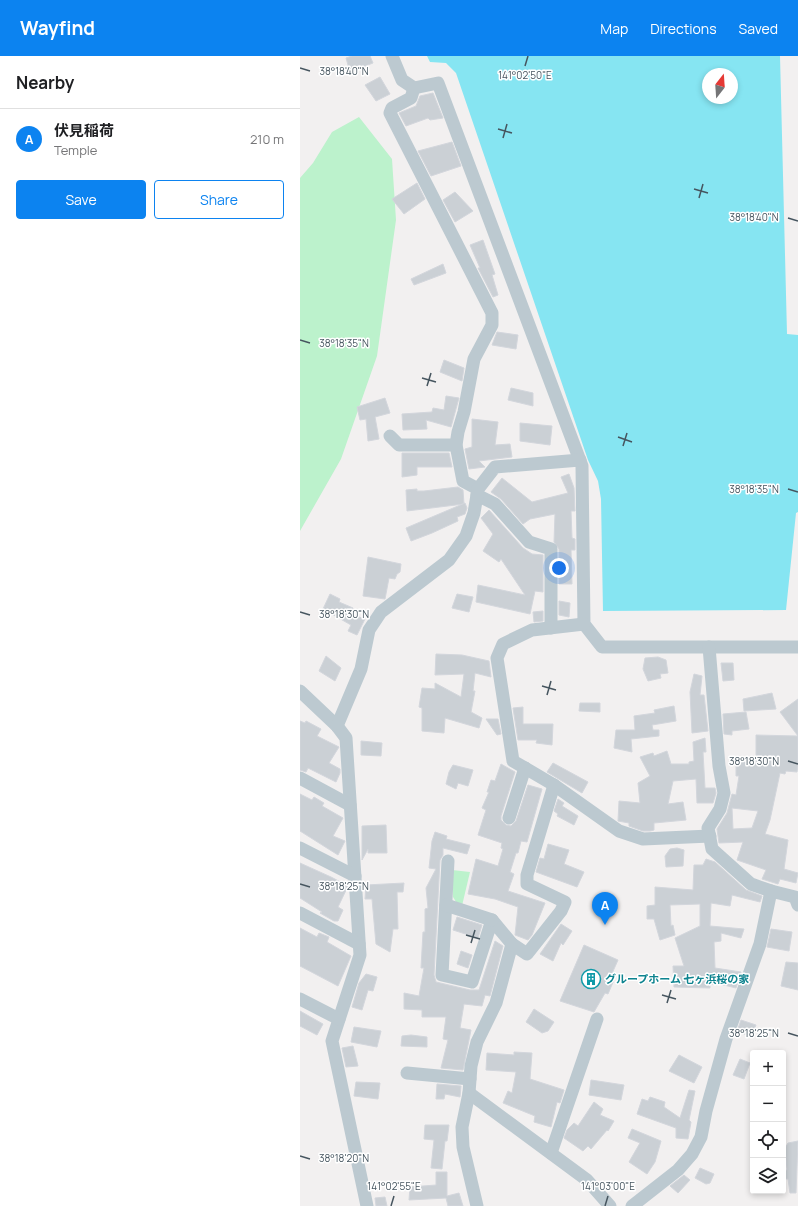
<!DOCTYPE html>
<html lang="en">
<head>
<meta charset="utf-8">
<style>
  body { margin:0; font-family:Manrope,"Noto Sans JP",sans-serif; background:#f2f2f2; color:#202124 }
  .controls { position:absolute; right:12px; bottom:12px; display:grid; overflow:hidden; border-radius:4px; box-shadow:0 2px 6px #0003 }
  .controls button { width:36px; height:36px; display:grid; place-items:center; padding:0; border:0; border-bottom:1px solid #e0e0e0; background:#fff; color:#202124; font:20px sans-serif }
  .compass { position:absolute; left:402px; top:12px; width:36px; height:36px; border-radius:50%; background:#fff; box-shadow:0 2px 6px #0003; rotate:17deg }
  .you { position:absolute; left:259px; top:512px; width:14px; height:14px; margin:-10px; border:3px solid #fff; border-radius:50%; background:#1a73e8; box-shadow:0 0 0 6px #1a73e833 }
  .badge { display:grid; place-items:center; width:26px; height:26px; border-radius:50%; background:#0c83f0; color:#fff; font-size:13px; font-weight:700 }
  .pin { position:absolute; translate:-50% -33px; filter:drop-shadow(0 1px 2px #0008) }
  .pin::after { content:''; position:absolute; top:21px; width:14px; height:12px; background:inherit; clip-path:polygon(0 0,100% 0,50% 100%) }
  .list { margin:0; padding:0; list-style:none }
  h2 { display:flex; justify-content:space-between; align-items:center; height:52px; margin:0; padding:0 16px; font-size:17px }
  h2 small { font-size:13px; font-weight:400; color:#757577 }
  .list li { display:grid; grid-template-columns:26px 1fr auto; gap:12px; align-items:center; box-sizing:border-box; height:60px; padding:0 16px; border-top:1px solid #e0e0e0 }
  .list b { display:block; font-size:15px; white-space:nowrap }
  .list p { margin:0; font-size:13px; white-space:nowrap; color:#757577 }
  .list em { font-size:13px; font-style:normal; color:#757577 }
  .actions { display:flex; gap:8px; padding:12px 16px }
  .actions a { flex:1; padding:9px 0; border:1px solid #0c83f0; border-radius:4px; text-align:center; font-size:14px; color:#0c83f0 }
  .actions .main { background:#0c83f0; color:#fff }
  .icon { flex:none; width:22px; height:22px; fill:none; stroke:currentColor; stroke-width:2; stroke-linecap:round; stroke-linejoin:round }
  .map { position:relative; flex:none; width:498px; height:1150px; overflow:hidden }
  header { display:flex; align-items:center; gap:24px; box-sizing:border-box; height:56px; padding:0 20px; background:#0c83f0; color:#fff }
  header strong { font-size:19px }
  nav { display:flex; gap:22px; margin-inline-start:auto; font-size:14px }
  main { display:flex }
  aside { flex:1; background:#fff }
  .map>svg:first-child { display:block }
</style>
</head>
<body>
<header>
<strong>Wayfind</strong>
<nav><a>Map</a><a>Directions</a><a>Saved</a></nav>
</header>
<main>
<aside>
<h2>Nearby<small></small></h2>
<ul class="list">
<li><span class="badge">A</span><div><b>伏見稲荷</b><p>Temple</p></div><em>210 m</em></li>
</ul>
<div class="actions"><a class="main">Save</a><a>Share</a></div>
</aside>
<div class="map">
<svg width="498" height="1150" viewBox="0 0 498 1150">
  <rect width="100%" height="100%" fill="#f2f0f0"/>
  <g fill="#bcf2cc">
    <path d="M59 61 92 103 96 164 77 300 41 403 0 475V122L13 107 32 76Z"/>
    <path d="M152 814 170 816 161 854 153 841Z"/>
  </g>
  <path fill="#86e5f2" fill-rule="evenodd" d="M127 0H480L487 278 498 279V456L496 457 486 554 303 555 301 443 298 425 288 404 156 17 146 7 130 6ZM408 18H432V42H408Z"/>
  <g fill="#cbd0d5" stroke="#d3d6dc" fill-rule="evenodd">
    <path d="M52 0H70L73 7 50 16 46 2Z"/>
    <path d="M80 21 90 38 76 45 65 29Z"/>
    <path d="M133 37 143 62 130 64 128 62 106 70 99 57 116 50 120 40Z"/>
    <path d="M152 86 161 110 131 120 118 95Z"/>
    <path d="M117 127 125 143 104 158 92 143Z"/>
    <path d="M155 136 173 155 155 166 143 144Z"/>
    <path d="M183 184 195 218 192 219 198 239 193 241 178 212H180L170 189Z"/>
    <path d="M143 208 146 217 114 229 111 223Z"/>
    <path d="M197 276 218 279 216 293 192 289Z"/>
    <path d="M144 304 164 312 162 325 140 316Z"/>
    <path d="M211 332 233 337V350L208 344Z"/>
    <path d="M146 340 159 342 151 371 126 364 127 373 103 374 102 358 132 356 133 352 144 354Z"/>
    <path d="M85 342 90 357 75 361 79 383 68 385 66 363 60 364 57 351Z"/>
    <path d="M172 363 198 366 195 389 210 388 212 401 179 405 185 411 169 413 165 393 172 391Z"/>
    <path d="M220 367 252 370 250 389 220 385Z"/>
    <path d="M102 397H149L152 411H117V419L102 421Z"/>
    <path d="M269 418 274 432 275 455H271L272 482 275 483V494H271L272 528H259V493L254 486 255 458 230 463 223 468 201 443 191 436 202 422 232 446 268 437 261 421Z"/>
    <path d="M158 431 163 434 164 448 107 455 106 434 117 433V435H124Z"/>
    <path d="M165 447 167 452 165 458 157 461 158 465 132 477 111 485 106 472Z"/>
    <path d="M189 454 223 492 232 498 243 499V536L235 535 230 558 176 546 178 529 225 539 201 503 199 506 183 495 193 478 181 462Z"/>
    <path d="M68 501 101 508 100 516 97 518 95 523 89 522 85 543 63 540Z"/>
    <path d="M30 538 40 543 39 546 53 552 50 558 65 563 57 579 48 575 51 569 23 553Z"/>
    <path d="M157 538 173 541 169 556 152 552Z"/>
    <path d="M259 545 270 547 269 561 259 559Z"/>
    <path d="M243 555V565L234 566 233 556Z"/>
    <path d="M136 598 162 599 189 605 191 621 175 617 173 635H175L171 656 182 662 179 672 145 662 144 677 122 675V652L119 651 122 632 135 633V627L161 641 164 618 135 619Z"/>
    <path d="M26 600 41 612 35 625 19 615Z"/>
    <path d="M358 601 366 604 368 617 360 618 361 622 348 625 343 613 345 602Z"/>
    <path d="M421 607H433L434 624 423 625Z"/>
    <path d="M394 618 402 620 400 639H404L408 675 392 677 390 636Z"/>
    <path d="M472 637 476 653 444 655 443 643Z"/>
    <path d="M498 643V710L497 716 486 715 485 718 480 717 470 764 465 778 488 784 484 813 498 817 496 827 480 823 478 828 462 823 466 814 437 804 443 786 419 787 417 773 427 757 432 738 436 739 439 720H436V705L456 707V679L498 680 480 656ZM432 752 458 755 452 772 433 773Z"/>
    <path d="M280 647H300V656L279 655Z"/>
    <path d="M374 650 376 665 352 669 353 674H359V680L331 683 332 696 314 692 316 674H335L334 660 355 657 354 654Z"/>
    <path d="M223 651V668H253L252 689 236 687 237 684H218L213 652Z"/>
    <path d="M446 656 449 673 432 675V679L424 678 423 658Z"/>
    <path d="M186 663H198L201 678 197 679Z"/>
    <path d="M0 665 5 667 6 665 21 673 17 680 39 691 29 707 40 713V717L36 726 8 712 6 716 0 714Z"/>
    <path d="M405 682 406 696H403L405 732H415L416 737 413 747H397L396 723 373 725 368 748 383 746 386 764 354 767V774L350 775H343L329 770V767L318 765 319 745 340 747 338 727 350 720 340 701 353 697 354 700 367 695 371 708H389V706L394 705 393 686Z"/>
    <path d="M61 685 82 687 81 700 61 699Z"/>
    <path d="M253 707 288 726 282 737 247 716Z"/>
    <path d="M201 708 215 716 201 760V764L206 769 211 770 216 765 228 729 242 733 227 786 221 785 218 797H216L210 816 214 818 208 835 245 847 232 879 228 884 215 879 218 851 195 843 168 838 176 803 198 810 203 793 201 792 202 787 178 779 186 754 182 752 189 736H187L191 724 195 725Z"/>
    <path d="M153 709 173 714 168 730 158 727 156 733 146 728 149 716Z"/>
    <path d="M0 738 12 744 14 741 24 747 22 750 43 762 33 780 45 785 38 799 0 775Z"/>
    <path d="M258 743 264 747 262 750 278 760 274 769 257 760 258 758 254 755Z"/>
    <path d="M86 769 87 797H68V793L62 804V770Z"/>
    <path d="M135 776 147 780 146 783 170 789 167 798 143 792V799L140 804 134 919 136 926 170 934H179L195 885 203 890 190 940 185 939 182 950 164 948 160 972 171 974 163 1014 141 1012 148 984 143 983 146 961H122V954L104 953V937L119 940 124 912H121L123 876H125V853L128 852 126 832 136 813 129 812 132 785Z"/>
    <path d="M248 788 269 794 264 808 284 816 277 831 236 816 240 802 244 803Z"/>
    <path d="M377 792 384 794 383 810 366 811 365 800 370 793Z"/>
    <path d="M406 803 415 806 446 834 462 840 460 846 432 839 430 850 411 847 410 870 444 873 441 882 421 877V885L414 886 415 912 441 916 436 932 420 928H410V932L374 931 373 910H384L375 882 400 870V848L370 849 371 870 373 869 375 879 360 884 354 863H347V850L355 849V831L393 834 394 809H403Z"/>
    <path d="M0 807 31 821 48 830 38 851 43 854 38 865H34L20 857 22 856 0 842Z"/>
    <path d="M104 827 103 836H97L98 873H93L90 896 76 888 72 843H65L66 829Z"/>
    <path d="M157 861 182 869 178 882 153 874Z"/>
    <path d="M261 868 272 875 263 889 261 887 253 905 240 898Z"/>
    <path d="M0 872 17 881 19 877 29 881 27 886 51 900 38 930 0 910Z"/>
    <path d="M471 873 492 876 489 895 467 891Z"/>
    <path d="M284 889 318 904 310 922 314 924 308 938 305 937 294 956 260 945Z"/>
    <path d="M161 895 172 899 168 912 157 908Z"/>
    <path d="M486 906 498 907V934L481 930Z"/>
    <path d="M66 918 77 921 73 935 68 934 62 954 52 951 59 927Z"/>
    <path d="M234 953 254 966 248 975 242 977 226 966Z"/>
    <path d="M0 955 23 968 17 979 0 970Z"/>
    <path d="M441 964 456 969 452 981 437 975Z"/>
    <path d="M54 971 81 975 77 991 51 986Z"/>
    <path d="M111 979 127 981V991L101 990 102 980Z"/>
    <path d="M53 990 58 1010 46 1011 42 992Z"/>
    <path d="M214 996 232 997 230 1023 264 1034 260 1047 257 1046 251 1071 234 1066 235 1060 203 1047 208 1035 212 1037 216 1016 186 1014 187 997 214 999Z"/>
    <path d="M379 999 402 1011 394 1027 369 1015Z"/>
    <path d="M440 1003 450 1007 444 1023 433 1019Z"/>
    <path d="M291 1024 324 1029 321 1044 289 1039Z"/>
    <path d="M56 1026 80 1027 78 1043 54 1040Z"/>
    <path d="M137 1028 161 1030 160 1041 145 1038 144 1043H136Z"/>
    <path d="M389 1034 395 1035 389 1064 391 1066 388 1083 376 1082V1072L337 1058 342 1043 348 1045 350 1041 365 1046 364 1051 380 1062Z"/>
    <path d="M294 1046 303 1053 300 1059 314 1065 308 1075 307 1074 291 1093 288 1090 283 1095 264 1082 267 1074 274 1067 278 1070Z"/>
    <path d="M125 1069H149L147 1085H145L142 1113 131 1112 134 1084 124 1083Z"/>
    <path d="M332 1073 361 1085 355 1106 347 1118 329 1106 340 1087 328 1082Z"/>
    <path d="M498 1085 496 1137H490L488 1123H483V1114H487L485 1092 488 1087Z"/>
    <path d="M400 1112 414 1118 410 1127 406 1128 395 1122Z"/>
    <path d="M136 1116H147V1140L159 1137 163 1150H148L146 1142 109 1144 110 1131 136 1129Z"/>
    <path d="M384 1119 390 1124 378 1137 370 1130Z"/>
    <path d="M85 1141 87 1150H76L75 1142Z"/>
  </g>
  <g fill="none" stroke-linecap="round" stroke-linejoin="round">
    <g stroke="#bcc9d0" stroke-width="13">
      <path d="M92 0 102 24 114 32 138 27 282 410 284 568 302 591H498"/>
      <path d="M114 32 111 42 92 52 90 57 192 257V269L174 303 164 356 158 376 156 389 163 425 178 433"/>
      <path d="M90 380 99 389H156"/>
      <path d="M177 439 195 448 229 486 251 493V572"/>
      <path d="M284 568 232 574 203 588 197 602 213 705 254 729 319 775 343 783 410 780"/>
      <path d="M409 591 419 710 424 737 420 753 408 772 412 793 451 828 471 835"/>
      <path d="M0 635 37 670 46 682 60 899 32 985 67 1150"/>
      <path d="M37 670 61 613 69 574 81 556 149 504 166 480 174 457 178 433 195 411 280 404"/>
      <path d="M0 722 50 749"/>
      <path d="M209 762 225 712"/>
      <path d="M0 792 55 820"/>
      <path d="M148 805 142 919 172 926 192 864 212 888 196 947 177 986 171 1010 169 1037 162 1071 163 1091 177 1150"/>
      <path d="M146 849 192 864"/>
      <path d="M0 857 59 888"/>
      <path d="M212 888 227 898 261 855 265 846 227 828V819L254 729"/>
      <path d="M0 943 39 963"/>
      <path d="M107 1017 170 1023"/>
      <path d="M169 1037 287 1124 310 1150"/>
      <path d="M251 1097 297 963"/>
      <path d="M332 1150 378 1114 392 1098 401 1081 406 1055 426 983 460 888 471 835 495 841 498 849"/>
    </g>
  </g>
  <path fill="none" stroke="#46555f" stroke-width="1.5" d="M225 10 228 0M0 12 10 15M198 73 212 77M203 82 207 68M394 133 408 137M399 142 403 128M488 162 498 165M0 284 10 287M122 322 136 326M127 330 131 317M318 381 332 386M323 390 327 377M488 433 498 436M0 556 10 559M242 630 256 634M247 639 251 625M488 705 498 708M0 828 10 831M166 879 180 883M171 887 175 874M362 939 376 943M367 947 371 934M488 977 498 980M0 1100 10 1103M91 1150 94 1140M305 1150 308 1140"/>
  <defs>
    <g id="building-ring" transform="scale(1)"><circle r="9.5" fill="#fff" stroke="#0f9aa8" stroke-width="1.5"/><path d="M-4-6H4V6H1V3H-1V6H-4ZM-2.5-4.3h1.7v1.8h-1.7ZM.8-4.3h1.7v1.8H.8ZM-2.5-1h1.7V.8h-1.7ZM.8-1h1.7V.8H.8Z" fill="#0f9aa8"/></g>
  </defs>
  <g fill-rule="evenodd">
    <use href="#building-ring" x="291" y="923"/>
  </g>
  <g text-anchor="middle" stroke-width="3" stroke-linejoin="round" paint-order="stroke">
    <g font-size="11" font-weight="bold" fill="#0d838f" stroke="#fff" text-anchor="start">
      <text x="305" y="927">グループホーム 七ヶ浜桜の家</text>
    </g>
  </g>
  <g font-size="10" text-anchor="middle" fill="#46555f" stroke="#fff" stroke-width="3" stroke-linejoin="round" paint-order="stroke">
    <text x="44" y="19">38°18'40"N</text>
    <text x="225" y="23">141°02'50"E</text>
    <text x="454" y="165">38°18'40"N</text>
    <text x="44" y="291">38°18'35"N</text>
    <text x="454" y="437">38°18'35"N</text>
    <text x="44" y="562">38°18'30"N</text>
    <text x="454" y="709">38°18'30"N</text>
    <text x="44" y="834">38°18'25"N</text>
    <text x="454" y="981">38°18'25"N</text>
    <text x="44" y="1106">38°18'20"N</text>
    <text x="94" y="1134">141°02'55"E</text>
    <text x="308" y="1134">141°03'00"E</text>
  </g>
</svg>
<div class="controls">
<button>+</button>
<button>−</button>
<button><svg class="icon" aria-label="locate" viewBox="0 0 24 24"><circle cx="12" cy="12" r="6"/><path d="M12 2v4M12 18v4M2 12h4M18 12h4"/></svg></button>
<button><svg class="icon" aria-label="layers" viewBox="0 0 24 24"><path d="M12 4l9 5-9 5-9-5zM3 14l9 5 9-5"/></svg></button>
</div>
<svg class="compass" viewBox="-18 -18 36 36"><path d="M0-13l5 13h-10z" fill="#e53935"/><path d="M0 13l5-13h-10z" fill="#757577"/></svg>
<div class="you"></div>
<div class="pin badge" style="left:305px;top:869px">A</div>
</div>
</main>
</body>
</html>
